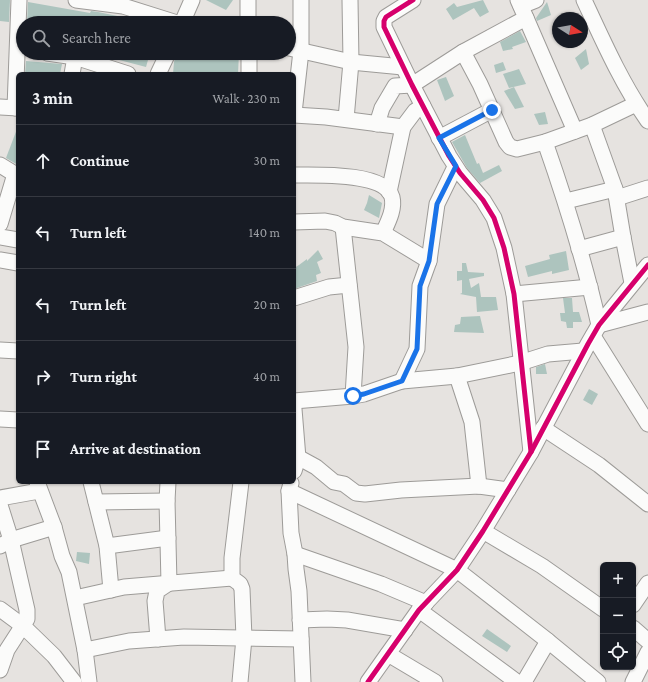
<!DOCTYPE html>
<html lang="en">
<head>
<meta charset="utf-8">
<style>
  body { margin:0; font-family:"Crimson Pro",serif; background:#242831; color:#f1f3f6 }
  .controls { position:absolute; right:12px; bottom:12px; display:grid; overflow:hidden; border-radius:6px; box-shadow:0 1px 3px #0004 }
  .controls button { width:36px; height:36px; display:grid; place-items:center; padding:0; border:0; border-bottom:1px solid #363941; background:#171b24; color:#f1f3f6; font:20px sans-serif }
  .compass { position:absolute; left:552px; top:12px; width:36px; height:36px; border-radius:50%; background:#171b24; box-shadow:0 1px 3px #0004; rotate:101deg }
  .stop { position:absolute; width:12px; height:12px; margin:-9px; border:3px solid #1a73e8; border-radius:50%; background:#fff }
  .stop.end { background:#1a73e8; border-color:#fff; box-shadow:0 1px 4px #0008 }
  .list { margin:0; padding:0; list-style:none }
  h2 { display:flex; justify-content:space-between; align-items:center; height:52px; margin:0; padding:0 16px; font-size:17px }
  h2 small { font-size:13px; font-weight:400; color:#9ea1a6 }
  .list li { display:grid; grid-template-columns:26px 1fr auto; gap:12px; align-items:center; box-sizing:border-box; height:72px; padding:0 16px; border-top:1px solid #363941 }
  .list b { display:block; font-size:15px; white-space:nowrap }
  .list em { font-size:13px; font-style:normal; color:#9ea1a6 }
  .icon { flex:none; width:22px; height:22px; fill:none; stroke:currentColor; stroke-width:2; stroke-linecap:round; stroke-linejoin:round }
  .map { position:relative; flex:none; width:648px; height:682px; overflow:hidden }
  .search { position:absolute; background:#171b24; box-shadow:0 1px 3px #0004; left:16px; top:16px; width:280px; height:44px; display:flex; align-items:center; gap:10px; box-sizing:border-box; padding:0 14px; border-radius:22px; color:#9ea1a6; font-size:15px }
  .panel { position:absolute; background:#171b24; box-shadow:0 1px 3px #0004; left:16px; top:72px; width:280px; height:412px; border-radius:6px }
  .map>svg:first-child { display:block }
</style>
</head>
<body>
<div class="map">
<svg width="648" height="682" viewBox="0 0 648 682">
  <rect width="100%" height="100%" fill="#e6e3e0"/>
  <g fill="#adc4be">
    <path d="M0 0H10L9 22 0 21Z"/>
    <path d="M206 0H233L226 10Z"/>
    <path d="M483 0 489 12 480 17 474 8 453 20 446 9 454 3 457 7Z"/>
    <path d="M28 2 90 13 91 11 98 12 132 19 131 23H27Z"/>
    <path d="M547 2 551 15 537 21 536 18Z"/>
    <path d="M520 31 526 42 512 47 513 49 503 51 500 42Z"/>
    <path d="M586 49 589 64 581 70 575 58Z"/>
    <path d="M105 53H150L146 67 104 56Z"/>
    <path d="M213 53H239L238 74H173L174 62 176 55H213Z"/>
    <path d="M26 61 62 64 60 74H25Z"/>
    <path d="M503 62 506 70 496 73 494 65Z"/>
    <path d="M519 69 526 84 509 88 503 74Z"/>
    <path d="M446 77 454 96 445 101 437 80Z"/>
    <path d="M514 87 524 107 515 109 504 91Z"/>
    <path d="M545 112 548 124 539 125 534 114Z"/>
    <path d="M17 129H18V165L6 158Z"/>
    <path d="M465 135 477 164 479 163 483 173 499 165 502 171 480 183 467 168 452 142Z"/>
    <path d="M369 195 382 203 379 218 364 210 367 203Z"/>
    <path d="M318 250 323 259 317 262 321 273 316 275 317 281 294 289V268L299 265 307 259V261Z"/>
    <path d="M566 251 569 270 552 274V271L528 277 525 266 550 259 549 255Z"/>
    <path d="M462 263H466L468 272 484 273V276L469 279 471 288 479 283 481 297H496L498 310 477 312 476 297 460 294 462 293V280L457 281V271H462Z"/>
    <path d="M563 298H572L573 312H579L582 322H573V328H567L566 322 561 321 560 313H565Z"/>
    <path d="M480 316 484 333 454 332 455 325 460 324 461 317Z"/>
    <path d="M545 364 547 374H536V367Z"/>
    <path d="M589 389 598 394 592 405 583 400Z"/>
    <path d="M77 552 90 553 89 564 76 561Z"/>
    <path d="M487 629 511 646 507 652 482 636Z"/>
  </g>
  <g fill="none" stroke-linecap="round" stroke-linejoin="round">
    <g stroke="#9d9b98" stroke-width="17">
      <g id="minor">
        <path d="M76 0 123 6 177 23"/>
        <path d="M413 0 386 17 384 21V27L412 85 449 156 460 173 483 200 494 218 504 248 514 294 531 452"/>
        <path d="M584 0C603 41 622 84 648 121"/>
        <path d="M521 6 536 0"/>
        <path d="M526 18 575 131"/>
        <path d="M182 23 192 0"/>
        <path d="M248 23V0"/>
        <path d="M289 48 351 62 403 67"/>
        <path d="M463 52 480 84 506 142 510 147 517 149 545 142 592 125 636 104"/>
        <path d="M47 53 75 57 128 74"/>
        <path d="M249 53V74"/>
        <path d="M72 74 75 57"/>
        <path d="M158 74 168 53"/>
        <path d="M0 107 18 108"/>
        <path d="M15 108 19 0"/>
        <path d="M294 113 301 51V0"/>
        <path d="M294 115 326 117 403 127"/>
        <path d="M346 119 351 62 350 0"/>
        <path d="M377 124 382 108 395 86 412 85 463 52 526 18 518 0"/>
        <path d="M592 125 615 189 623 237 632 283"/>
        <path d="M439 138 492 110"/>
        <path d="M545 142C566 202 585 263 599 325L648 312"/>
        <path d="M0 165 18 176"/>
        <path d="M294 175C315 175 385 172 392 197 395 209 388 222 383 233"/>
        <path d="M389 192 403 127 415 111 423 106"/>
        <path d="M617 198 648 188"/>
        <path d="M566 201 615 189"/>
        <path d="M294 222 325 221 335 223 343 227 383 233 429 261"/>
        <path d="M0 224 15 174"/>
        <path d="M343 227 356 347 353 396"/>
        <path d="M0 237 18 240"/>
        <path d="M579 249 623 237"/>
        <path d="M0 260 18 263"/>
        <path d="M514 294 590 287"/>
        <path d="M294 298 329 287 349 285"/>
        <path d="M593 336 648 424"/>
        <path d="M0 350 18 351"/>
        <path d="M457 376 472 422 479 486"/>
        <path d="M402 381 417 349 420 286 429 261 437 204 455 167"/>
        <path d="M294 401 353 396 364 394 402 381 457 376 520 363 548 354 583 351"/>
        <path d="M294 409 298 458 294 471"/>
        <path d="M0 419 18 420"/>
        <path d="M543 428 599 465 648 504"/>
        <path d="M294 455 316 467 334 482 344 484 356 493 365 494 401 490 479 486 508 490"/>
        <path d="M37 482 54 527 62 556 69 572 85 650 89 682"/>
        <path d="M91 482 107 546 111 590"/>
        <path d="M291 483 289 491 291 533 295 554 296 569 299 591 303 682"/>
        <path d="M289 491 457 570 548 641 598 682"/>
        <path d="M0 498 39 491"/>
        <path d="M96 502 167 501"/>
        <path d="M0 505 11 540 27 610V619L7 650 0 670"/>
        <path d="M483 531 542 566 603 609"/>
        <path d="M0 546 11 540 54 527"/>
        <path d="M107 546 168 538"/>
        <path d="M295 554 381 584 426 603"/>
        <path d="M75 598 124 587 232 578"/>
        <path d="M633 605 648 583"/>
        <path d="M0 609 23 626 54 656 74 682"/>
        <path d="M419 610 517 682"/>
        <path d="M300 620 327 619 347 620 405 630"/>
        <path d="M633 628 648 641"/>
        <path d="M158 639 155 601 157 591 169 583 167 501 168 482"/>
        <path d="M85 650 129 641 184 637 301 639"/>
        <path d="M388 654 435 682"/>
        <path d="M240 682 244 638 242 589 240 584 232 578V558L241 482"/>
        <path d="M368 682 419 610 457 570 483 531 531 452 588 344 599 325 648 265"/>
        <path d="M524 682 548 641"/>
        <path d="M633 682 648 652"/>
      </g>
    </g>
    <use href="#minor" stroke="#fbfbfa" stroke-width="15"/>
    <g stroke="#fff" stroke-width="8">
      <g id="cycleway">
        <path d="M413 0 386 17 384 21V27L412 85 449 156 460 173 483 200 494 218 504 248 514 294 531 452"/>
        <path d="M368 682 419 610 457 570 483 531 531 452 588 344 599 325 648 265"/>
      </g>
    </g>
    <use href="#cycleway" stroke="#d6006c" stroke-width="5"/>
  </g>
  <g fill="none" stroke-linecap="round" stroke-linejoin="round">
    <path stroke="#1a73e8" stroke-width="5" d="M353 396 364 394 402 381 417 349 420 286 429 261 437 204 456 166 439 138 492 110"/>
  </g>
</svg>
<div class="controls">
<button>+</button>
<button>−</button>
<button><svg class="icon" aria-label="locate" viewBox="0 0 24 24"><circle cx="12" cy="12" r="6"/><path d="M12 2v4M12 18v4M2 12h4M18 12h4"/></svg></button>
</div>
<svg class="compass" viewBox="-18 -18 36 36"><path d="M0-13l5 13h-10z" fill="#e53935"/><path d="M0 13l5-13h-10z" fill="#9ea1a6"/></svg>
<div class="stop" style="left:353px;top:396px"></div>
<div class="stop end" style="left:492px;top:110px"></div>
<div class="search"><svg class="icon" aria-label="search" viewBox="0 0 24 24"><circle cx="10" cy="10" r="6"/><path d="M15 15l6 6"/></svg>Search here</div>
<section class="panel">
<h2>3 min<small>Walk · 230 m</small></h2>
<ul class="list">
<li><svg class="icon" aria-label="ahead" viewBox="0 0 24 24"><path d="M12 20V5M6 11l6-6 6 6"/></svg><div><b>Continue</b></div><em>30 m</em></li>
<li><svg class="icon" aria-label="left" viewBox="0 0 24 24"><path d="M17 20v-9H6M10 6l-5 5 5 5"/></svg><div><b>Turn left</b></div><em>140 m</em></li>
<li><svg class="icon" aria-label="left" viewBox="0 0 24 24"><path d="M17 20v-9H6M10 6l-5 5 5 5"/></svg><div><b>Turn left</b></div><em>20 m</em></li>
<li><svg class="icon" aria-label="right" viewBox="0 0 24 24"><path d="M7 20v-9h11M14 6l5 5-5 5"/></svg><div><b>Turn right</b></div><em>40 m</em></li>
<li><svg class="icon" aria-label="arrive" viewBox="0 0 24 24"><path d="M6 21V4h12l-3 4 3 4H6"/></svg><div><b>Arrive at destination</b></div></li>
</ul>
</section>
</div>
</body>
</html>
